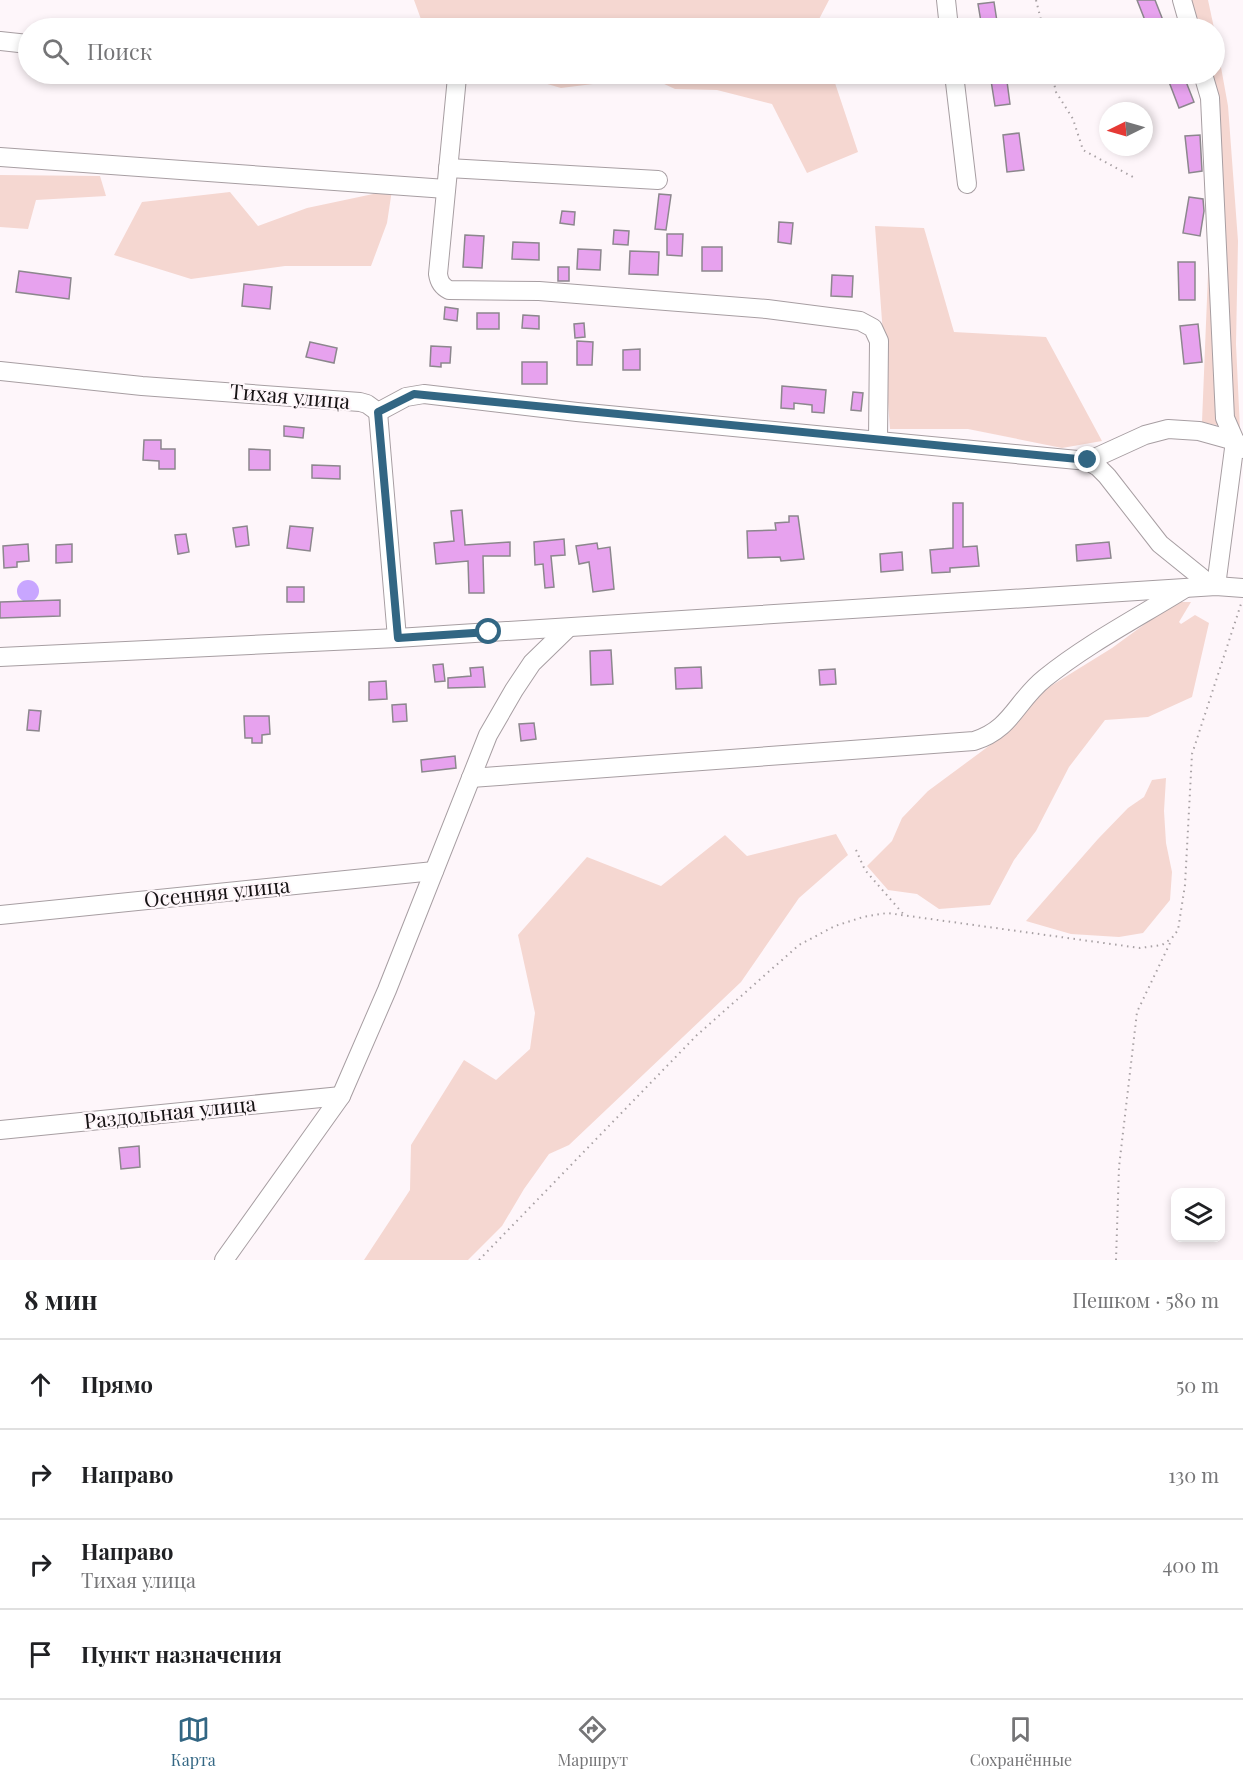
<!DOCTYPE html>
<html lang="ru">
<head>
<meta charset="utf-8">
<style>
  body { margin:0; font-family:"Playfair Display",serif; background:#f2f2f2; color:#202124 }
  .controls { position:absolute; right:18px; bottom:18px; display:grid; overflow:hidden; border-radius:12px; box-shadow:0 3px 9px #0003 }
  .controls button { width:54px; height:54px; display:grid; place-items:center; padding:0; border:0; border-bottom:2px solid #e0e0e0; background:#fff; color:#202124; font:30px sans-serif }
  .compass { position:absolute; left:1099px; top:102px; width:54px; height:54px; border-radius:50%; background:#fff; box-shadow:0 3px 9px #0003; rotate:265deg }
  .stop { position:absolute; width:18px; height:18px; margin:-14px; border:4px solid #326683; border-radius:50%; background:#fff }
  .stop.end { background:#326683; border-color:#fff; box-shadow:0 2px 6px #0008 }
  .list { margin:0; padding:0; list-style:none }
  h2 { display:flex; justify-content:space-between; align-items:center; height:78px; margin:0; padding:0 24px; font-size:26px }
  h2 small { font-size:20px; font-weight:400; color:#757577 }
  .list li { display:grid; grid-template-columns:39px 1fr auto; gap:18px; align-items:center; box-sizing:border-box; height:90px; padding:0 24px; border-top:2px solid #e0e0e0 }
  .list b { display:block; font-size:22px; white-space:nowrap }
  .list p { margin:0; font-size:20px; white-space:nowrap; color:#757577 }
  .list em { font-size:20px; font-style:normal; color:#757577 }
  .icon { flex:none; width:33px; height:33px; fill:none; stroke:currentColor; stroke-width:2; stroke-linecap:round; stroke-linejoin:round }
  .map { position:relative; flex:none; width:1243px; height:1260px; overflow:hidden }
  .search { position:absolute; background:#fff; box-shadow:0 3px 9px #0003; left:18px; right:18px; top:18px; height:66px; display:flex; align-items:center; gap:15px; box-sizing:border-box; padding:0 21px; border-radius:33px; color:#757577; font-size:22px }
  .sheet { height:438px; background:#fff }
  nav { display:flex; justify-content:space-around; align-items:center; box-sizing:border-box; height:84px; border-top:2px solid #e0e0e0; background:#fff; font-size:16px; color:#757577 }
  nav a { display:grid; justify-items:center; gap:3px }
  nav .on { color:#326683 }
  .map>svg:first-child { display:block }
</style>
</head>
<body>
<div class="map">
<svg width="1243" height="1260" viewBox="0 0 1243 1260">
  <rect width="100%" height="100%" fill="#fef6fa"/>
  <g fill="#f5d7d1">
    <path d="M414 0H829L816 25 817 28H429L422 22Z"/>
    <path d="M1190 0H1208L1214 28H1195Z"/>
    <path d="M1215 34 1228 106 1238 241 1236 344 1240 430 1202 422 1211 200 1199 74H1214Z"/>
    <path d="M513 74H832L858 152 807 173 772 104 717 90 675 89 649 77 561 88Z"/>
    <path d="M0 175 100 176 106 196 36 200 28 229 0 227Z"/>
    <path d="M392 190 387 223 371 266H285L191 279 114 255 142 202 230 192 258 226 307 208Z"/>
    <path d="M875 226 924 228 954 332 1046 337 1102 441 1062 448 968 429H890Z"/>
    <path d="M1175 602H1191L1179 622 1181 624 1195 615 1209 623 1192 697 1148 717 1105 720 1069 767 1036 831 1014 860 990 905 939 909 917 894 888 890 867 866 892 841 902 818 928 791 997 740 1041 692 1112 648Z"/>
    <path d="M1166 778 1164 811 1166 843 1172 872 1170 900 1143 933 1119 937 1071 934 1026 921 1098 839 1128 808 1144 797 1152 780Z"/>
    <path d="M836 834 848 855 799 898 741 982 569 1145 549 1154 524 1189 502 1226 468 1260H364L410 1190 411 1145 464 1060 496 1080 530 1049 535 1013 518 935 587 857 661 886 725 835 747 856Z"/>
  </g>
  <circle fill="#c8a6ff" cx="28" cy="591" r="11"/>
  <g fill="#e7a2ee" stroke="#8c878d" stroke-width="1.5">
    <path d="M1137 0H1155L1166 28H1148Z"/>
    <path d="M994 2 998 28H982L978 4Z"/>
    <path d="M990 74H1006L1010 104 995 106Z"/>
    <path d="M1166 74H1183L1194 102 1179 108Z"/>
    <path d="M1019 133 1024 170 1007 172 1003 135Z"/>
    <path d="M1200 135 1202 171 1189 173 1185 136Z"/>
    <path d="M659 194 671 195 666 230 655 229Z"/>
    <path d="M1189 197 1203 199 1204 211 1200 236 1183 233Z"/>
    <path d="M562 211 575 212 574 225 560 223Z"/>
    <path d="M779 222 793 223 791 244 778 242Z"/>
    <path d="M614 230 629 231 628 245 613 244Z"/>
    <path d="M667 234H683L682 256 667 255Z"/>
    <path d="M465 235 484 236 482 268 463 267Z"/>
    <path d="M513 242 539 243V260L512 259Z"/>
    <rect x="702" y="247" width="20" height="24"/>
    <path d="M578 249 601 250 600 270 577 269Z"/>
    <path d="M630 251 659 252 658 275 629 274Z"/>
    <path d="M1178 262H1195V300H1179Z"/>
    <rect x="558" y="267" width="11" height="14"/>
    <path d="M19 271 71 278 69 299 16 292Z"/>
    <path d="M832 275 853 276 852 297 831 296Z"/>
    <path d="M244 284 272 287 270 309 242 306Z"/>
    <path d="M445 307 458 309 457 321 444 319Z"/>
    <rect x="477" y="313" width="22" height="16"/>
    <path d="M523 315 539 316V329L522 328Z"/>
    <path d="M584 323 585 337 575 338 574 324Z"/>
    <path d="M1198 324 1202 362 1184 364 1180 326Z"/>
    <path d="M577 341 593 342 592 365H577Z"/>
    <path d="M310 342 337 348 334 363 306 357Z"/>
    <path d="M431 346 451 347 450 363H441V367L430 366Z"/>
    <path d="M640 349V370H623V350Z"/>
    <rect x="522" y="362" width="25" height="22"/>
    <path d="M782 386 826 390 824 413 812 412V405L794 403V409L781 408Z"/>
    <path d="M853 392 863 393 861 411 851 410Z"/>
    <path d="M284 426 304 428 303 438 284 436Z"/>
    <path d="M144 440H161V449H175V469H159V461L143 460Z"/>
    <path d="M249 449 270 450V470H249Z"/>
    <path d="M312 465 340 466V479L312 478Z"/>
    <path d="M953 503H963V547L977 546 979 566 950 568V572L932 573 930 550 953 548Z"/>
    <path d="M462 510 465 545 510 542V556H483L484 593H469L468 561 436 564 434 543 454 541 451 511Z"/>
    <path d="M789 516H798L804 559 781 561 780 557 748 558 747 531 776 530 775 523 789 522Z"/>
    <path d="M247 526 249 545 236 547 233 528Z"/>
    <path d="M290 526 313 528 310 551 287 548Z"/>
    <path d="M186 534 189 552 178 554 175 535Z"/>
    <path d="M564 539 565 555 551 556 554 587 545 588 543 564 535 565 534 542Z"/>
    <path d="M1109 542 1111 558 1077 561 1076 545Z"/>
    <path d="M597 543 598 549 610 547 614 589 593 592 589 562 579 564 576 546Z"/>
    <path d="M28 544 29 561 17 562V567L4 568 3 546Z"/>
    <path d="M72 544V562L56 563V545Z"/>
    <path d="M902 552 903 570 881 572 880 554Z"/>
    <rect x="287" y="587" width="17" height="15"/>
    <path d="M60 600V616L0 618V602Z"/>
    <path d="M611 650 613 684 591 685 590 651Z"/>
    <path d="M443 664 445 681 435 682 433 665Z"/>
    <path d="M483 667 485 687 448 688V678L471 676 470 668Z"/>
    <path d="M701 667 702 688 676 689 675 668Z"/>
    <path d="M835 669 836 684 820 685 819 670Z"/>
    <path d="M386 681 387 699 369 700V682Z"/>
    <path d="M406 704 407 721 393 722 392 705Z"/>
    <path d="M29 710 41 711 39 731 27 730Z"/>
    <path d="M244 716H269L270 734 262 735V743H252V738H245Z"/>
    <path d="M534 723 536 739 521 741 519 724Z"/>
    <path d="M455 756 456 768 422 772 421 760Z"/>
    <path d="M139 1146 140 1167 121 1169 119 1148Z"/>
  </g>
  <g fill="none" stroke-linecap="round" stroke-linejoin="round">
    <g stroke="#a79ea2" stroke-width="20">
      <g id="minor">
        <path d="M946 0 949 28"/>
        <path d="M1182 0 1190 28"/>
        <path d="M0 41 28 44"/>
        <path d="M954 74 967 184"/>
        <path d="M1203 74 1210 98 1225 418 1235 441 1216 586"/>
        <path d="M457 77 438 274C439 281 441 286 449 290L539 291 767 309 860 321 873 328 879 341 878 439"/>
        <path d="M0 157 446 189"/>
        <path d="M448 168 658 180"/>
        <path d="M0 371 142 386 360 402 367 404 378 412 406 397 424 394 577 412 1088 461 1145 435 1168 429 1199 431 1235 441 1243 449"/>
        <path d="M378 412 397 638"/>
        <path d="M1088 461 1098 467 1107 476 1160 544 1212 586"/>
        <path d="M0 657 397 638 1216 586 1243 588"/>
        <path d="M471 778 974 741C1012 729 1016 701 1045 678 1087 644 1137 618 1184 589"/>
        <path d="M0 915 434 871"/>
        <path d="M0 1130 341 1096"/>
        <path d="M224 1260 341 1096 387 990 488 735 514 690 532 663 568 628"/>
      </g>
    </g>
    <g stroke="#a8a1a4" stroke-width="2" stroke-dasharray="1.5 4.5" stroke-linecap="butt">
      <path d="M1036 0 1043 28"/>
      <path d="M1052 74 1056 92 1073 119 1083 150 1133 177"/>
      <path d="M856 850 865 870 905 916"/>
      <path d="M479 1260 697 1035 799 945 835 926 863 917 887 913 1140 948 1162 945 1172 938 1178 930 1185 885 1192 754 1241 604"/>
      <path d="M1116 1260 1119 1167 1137 1012 1171 941"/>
    </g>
    <use href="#minor" stroke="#fff" stroke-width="18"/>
  </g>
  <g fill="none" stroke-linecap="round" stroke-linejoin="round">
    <path stroke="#326683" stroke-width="8" d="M489 632 398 638 378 412 414 394 1088 460"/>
  </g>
  <g text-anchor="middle" stroke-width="4.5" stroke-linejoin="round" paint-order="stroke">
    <g font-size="21" fill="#161314" stroke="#fef6fa">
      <text transform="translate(290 397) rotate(5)" y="7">Тихая улица</text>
      <text transform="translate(217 893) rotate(-6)" y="7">Осенняя улица</text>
      <text transform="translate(170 1113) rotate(-6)" y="7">Раздольная улица</text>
    </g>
  </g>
</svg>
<div class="controls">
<button><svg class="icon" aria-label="layers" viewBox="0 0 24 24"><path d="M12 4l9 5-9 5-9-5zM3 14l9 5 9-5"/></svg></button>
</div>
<svg class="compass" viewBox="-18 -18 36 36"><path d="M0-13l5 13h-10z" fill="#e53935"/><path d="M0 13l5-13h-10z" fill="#757577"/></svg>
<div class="stop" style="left:489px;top:632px"></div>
<div class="stop end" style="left:1088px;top:460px"></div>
<div class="search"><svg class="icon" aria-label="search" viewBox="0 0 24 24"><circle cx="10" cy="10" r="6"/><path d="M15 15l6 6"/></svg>Поиск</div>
</div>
<section class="sheet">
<h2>8 мин<small>Пешком · 580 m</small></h2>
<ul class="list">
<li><svg class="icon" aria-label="ahead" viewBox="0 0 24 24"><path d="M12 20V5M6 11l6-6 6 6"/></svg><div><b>Прямо</b></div><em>50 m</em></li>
<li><svg class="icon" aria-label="right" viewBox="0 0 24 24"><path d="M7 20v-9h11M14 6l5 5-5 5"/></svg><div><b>Направо</b></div><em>130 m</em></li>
<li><svg class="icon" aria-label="right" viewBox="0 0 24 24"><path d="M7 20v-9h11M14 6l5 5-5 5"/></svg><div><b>Направо</b><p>Тихая улица</p></div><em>400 m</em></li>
<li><svg class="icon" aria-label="arrive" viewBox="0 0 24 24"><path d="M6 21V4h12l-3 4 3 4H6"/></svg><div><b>Пункт назначения</b></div></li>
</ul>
</section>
<nav>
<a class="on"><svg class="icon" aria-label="map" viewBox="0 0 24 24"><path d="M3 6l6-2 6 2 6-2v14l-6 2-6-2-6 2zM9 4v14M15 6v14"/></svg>Карта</a>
<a><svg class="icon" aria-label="directions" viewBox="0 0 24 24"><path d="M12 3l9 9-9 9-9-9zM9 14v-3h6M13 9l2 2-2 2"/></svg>Маршрут</a>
<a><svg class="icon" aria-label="saved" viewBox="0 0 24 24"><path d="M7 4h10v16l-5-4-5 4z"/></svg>Сохранённые</a>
</nav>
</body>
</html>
